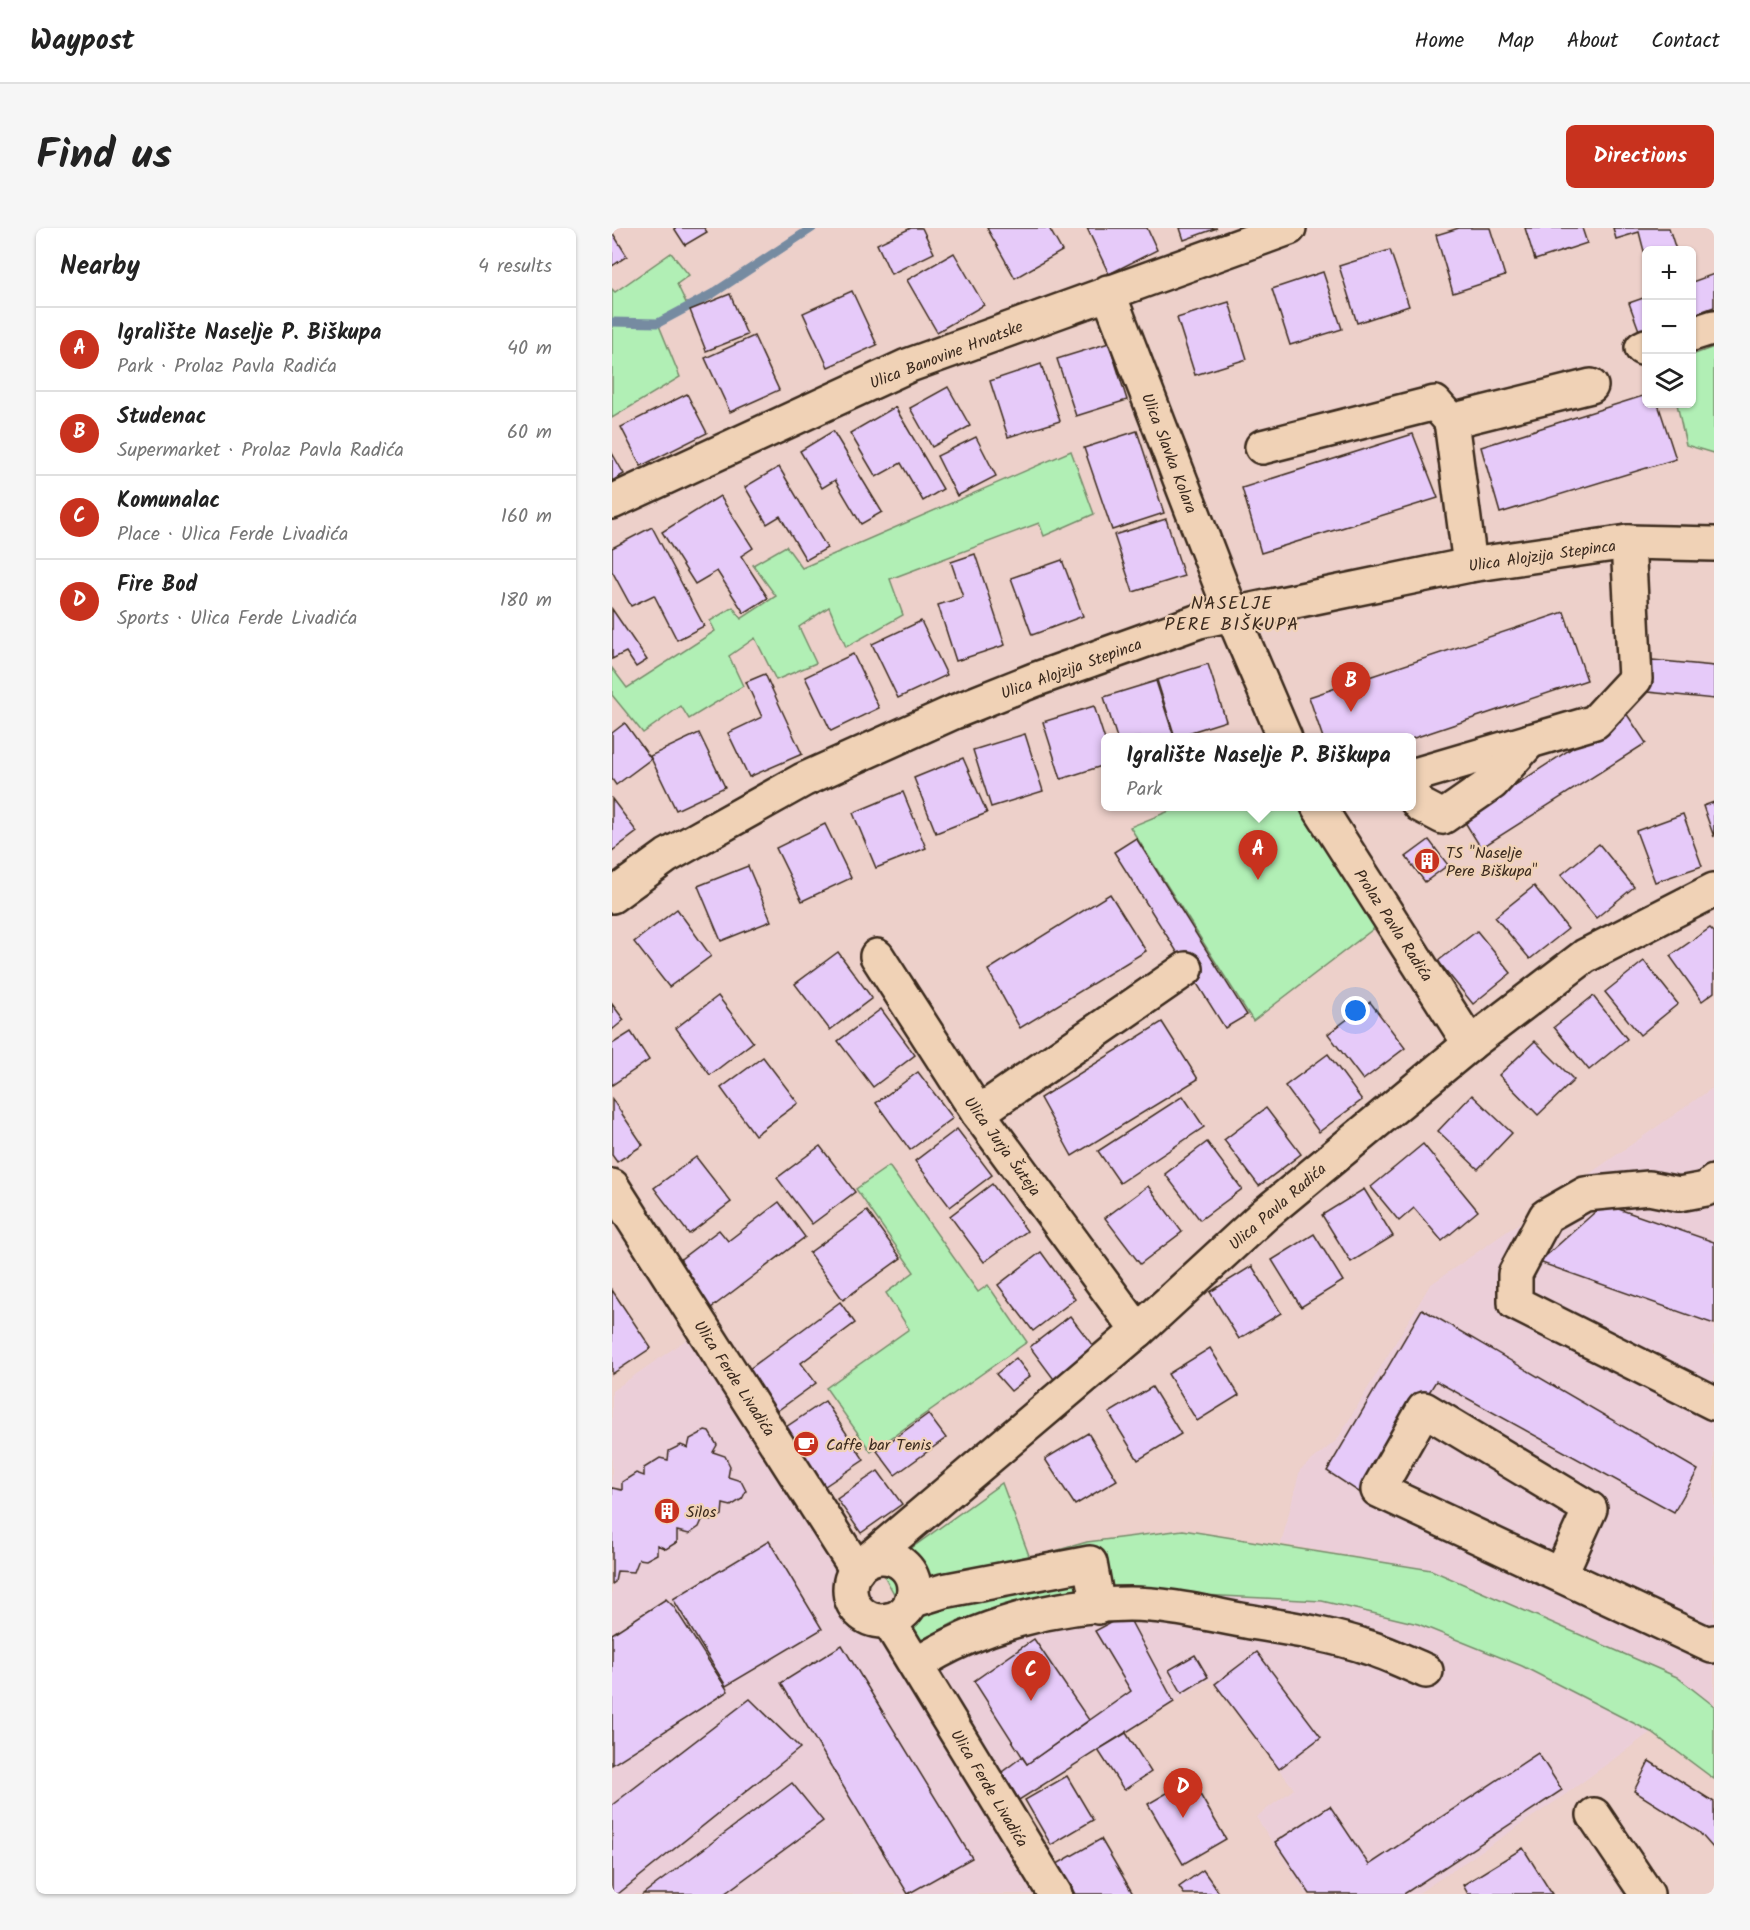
<!DOCTYPE html>
<html lang="en">
<head>
<meta charset="utf-8">
<style>
  body { margin:0; font-family:Kalam,sans-serif; background:#f6f6f6; color:#222 }
  .controls { position:absolute; right:18px; top:18px; display:grid; overflow:hidden; border-radius:9px; box-shadow:0 2px 4px #0004 }
  .controls button { width:54px; height:54px; display:grid; place-items:center; padding:0; border:0; border-bottom:2px solid #e0e0e0; background:#fff; color:#222; font:30px sans-serif }
  .you { position:absolute; left:744px; top:783px; width:21px; height:21px; margin:-15px; border:4px solid #fff; border-radius:50%; background:#1a73e8; box-shadow:0 0 0 9px #1a73e833 }
  .badge { display:grid; place-items:center; width:39px; height:39px; border-radius:50%; background:#c8321e; color:#fff; font-size:20px; font-weight:700 }
  .pin { position:absolute; translate:-50% -50px; filter:drop-shadow(0 2px 3px #0008) }
  .pin::after { content:''; position:absolute; top:32px; width:21px; height:18px; background:inherit; clip-path:polygon(0 0,100% 0,50% 100%) }
  .popup { position:absolute; left:489px; top:505px; width:315px; height:78px; box-sizing:border-box; display:grid; place-content:center; border-radius:9px; background:#fff; filter:drop-shadow(0 2px 4px #0005); font-size:20px; white-space:nowrap; color:#767676 }
  .popup b { font-size:22px; color:#222 }
  .popup::after { content:''; position:absolute; left:50%; top:100%; margin-left:-12px; border:12px solid transparent; border-top-color:#fff }
  .list { margin:0; padding:0; list-style:none }
  h2 { display:flex; justify-content:space-between; align-items:center; height:78px; margin:0; padding:0 24px; font-size:26px }
  h2 small { font-size:20px; font-weight:400; color:#767676 }
  .list li { display:grid; grid-template-columns:39px 1fr auto; gap:18px; align-items:center; box-sizing:border-box; height:84px; padding:0 24px; border-top:2px solid #e0e0e0 }
  .list b { display:block; font-size:22px; white-space:nowrap }
  .list p { margin:0; font-size:20px; white-space:nowrap; color:#767676 }
  .list em { font-size:20px; font-style:normal; color:#767676 }
  .icon { flex:none; width:33px; height:33px; fill:none; stroke:currentColor; stroke-width:2; stroke-linecap:round; stroke-linejoin:round }
  .map { position:relative; flex:none; width:1102px; height:1666px; overflow:hidden; border-radius:9px }
  header { display:flex; align-items:center; gap:36px; box-sizing:border-box; height:84px; padding:0 30px; background:#fff; border-bottom:2px solid #e0e0e0 }
  header strong { font-size:28px }
  nav { display:flex; gap:33px; margin-inline-start:auto; font-size:21px }
  .intro { display:flex; align-items:center; justify-content:space-between; box-sizing:border-box; height:144px; padding:0 36px }
  h1 { margin:0; font-size:42px }
  .button { padding:15px 27px; border-radius:9px; background:#c8321e; color:#fff; font-size:21px; font-weight:700 }
  main { display:flex; gap:36px; padding:0 36px }
  aside { flex:1; background:#fff; border-radius:9px; box-shadow:0 2px 4px #0004 }
  .map>svg:first-child { display:block }
</style>
</head>
<body>
<header>
<strong>Waypost</strong>
<nav><a>Home</a><a>Map</a><a>About</a><a>Contact</a></nav>
</header>
<div class="intro"><h1>Find us</h1><a class="button">Directions</a></div>
<main>
<aside>
<h2>Nearby<small>4 results</small></h2>
<ul class="list">
<li><span class="badge">A</span><div><b>Igralište Naselje P. Biškupa</b><p>Park · Prolaz Pavla Radića</p></div><em>40 m</em></li>
<li><span class="badge">B</span><div><b>Studenac</b><p>Supermarket · Prolaz Pavla Radića</p></div><em>60 m</em></li>
<li><span class="badge">C</span><div><b>Komunalac</b><p>Place · Ulica Ferde Livadića</p></div><em>160 m</em></li>
<li><span class="badge">D</span><div><b>Fire Bod</b><p>Sports · Ulica Ferde Livadića</p></div><em>180 m</em></li>
</ul>
</aside>
<div class="map">
<svg width="1102" height="1666" viewBox="0 0 1102 1666">
  <rect width="100%" height="100%" fill="#edd0ca"/>
  <filter id="ink" filterUnits="userSpaceOnUse"><feTurbulence type="fractalNoise" baseFrequency=".0167" numOctaves="2"/><feDisplacementMap in="SourceGraphic" scale="12" xChannelSelector="R" yChannelSelector="G"/><feConvolveMatrix kernelMatrix="1 2 1 2 8 2 1 2 1" color-interpolation-filters="sRGB"/></filter>
  <g filter="url(#ink)">
    <g fill="#ebced8">
      <path d="M1102 859V1478L1064 1449 819 1342 669 1316 688 1242 725 1212 818 1057Z"/>
      <path d="M91 1100 270 1383 443 1666H0V1163Z"/>
      <path d="M589 1367 710 1373 806 1396 910 1438 1039 1504 950 1569 805 1666H694L644 1589 682 1561 599 1451 407 1572 308 1413 347 1392 454 1370Z"/>
    </g>
    <g fill="#b1efb5" stroke="#768c6a" stroke-width="1.5">
      <path d="M59 25 77 47 65 56 76 79 46 95 68 149 0 190V61L3 64Z"/>
      <path d="M1102 119V222L1101 225 1074 217 1065 176H1080V127Z"/>
      <path d="M459 223 482 286 432 308 427 295 278 351 291 387 234 419 217 379 187 399 204 435 164 452 143 410 117 428 131 458 77 491 69 478 31 505 0 467V440L15 460 103 403 98 393 121 379 129 391 164 368 141 337 174 318 190 340Z"/>
      <path d="M567 579H696L769 695 641 793 518 599Z"/>
      <path d="M277 938 366 1064 376 1057 415 1114 259 1224 214 1160 297 1101 274 1065 302 1044 244 961Z"/>
      <path d="M390 1255 418 1330 475 1314 571 1302 819 1342 1065 1449 1102 1478V1551L1039 1504 910 1438 806 1396 710 1373 589 1367 454 1370 347 1392 308 1413 269 1342Z"/>
    </g>
    <g fill="none" stroke-linecap="round" stroke-linejoin="round">
      <path stroke="#768ba1" stroke-width="9" d="M0 94 46 95 100 66 200 0"/>
    </g>
    <g fill="#e6caf9" stroke="#3b2a1e" stroke-width="1.5">
      <path d="M62 0H92L95 4 73 17Z"/>
      <path d="M299 0H310L322 25 279 46 265 16Z"/>
      <path d="M375 0H437L450 23 403 50Z"/>
      <path d="M475 0H535L545 22 497 46Z"/>
      <path d="M568 0H605L572 12Z"/>
      <path d="M847 0H878L893 48 841 65 824 7Z"/>
      <path d="M913 0H970L975 15 923 32Z"/>
      <path d="M1001 0H1057L1064 22H1034V31L1027 4 1004 11Z"/>
      <path d="M0 4 15 28 0 38Z"/>
      <path d="M778 22 797 78 745 95 727 38Z"/>
      <path d="M342 25 372 77 325 104 295 52Z"/>
      <path d="M711 44 730 101 678 117 660 61Z"/>
      <path d="M1102 46V79L1080 87V54Z"/>
      <path d="M240 63 265 117 216 139 191 85Z"/>
      <path d="M118 66 135 107 94 123 78 82Z"/>
      <path d="M1034 69V102L1028 105 1017 75Z"/>
      <path d="M617 74 635 131 583 147 565 90Z"/>
      <path d="M142 108 167 162 118 184 93 130Z"/>
      <path d="M497 115 515 172 464 188 445 131Z"/>
      <path d="M429 136 448 193 396 209 378 153Z"/>
      <path d="M336 159 358 198 320 219 298 180Z"/>
      <path d="M75 166 95 205 29 238 9 199Z"/>
      <path d="M1034 167V176H1046L1064 231 888 285 869 219Z"/>
      <path d="M283 179 331 261 311 273 289 235 264 249 238 205Z"/>
      <path d="M221 203 270 284 249 296 223 252 210 260 188 223Z"/>
      <path d="M525 203 552 285 500 302 472 220Z"/>
      <path d="M801 206 826 270 649 325 630 260Z"/>
      <path d="M364 209 384 248 345 268 325 228Z"/>
      <path d="M0 225 12 246 0 253Z"/>
      <path d="M167 239 215 320 194 332 168 288 155 296 133 259Z"/>
      <path d="M108 268 141 320 129 328 156 370 132 385 105 343 83 356 50 304Z"/>
      <path d="M554 291 572 348 521 364 502 307Z"/>
      <path d="M40 299 92 398 65 412 42 367 19 378 0 343V320Z"/>
      <path d="M363 326 393 417 344 433 326 377 351 369 339 334Z"/>
      <path d="M450 332 471 388 420 407 399 350Z"/>
      <path d="M0 381 35 432 24 439 14 424 0 431Z"/>
      <path d="M952 384 975 452 799 511 711 510 697 469Z"/>
      <path d="M309 393 335 447 286 470 260 416Z"/>
      <path d="M241 426 267 480 219 503 193 449Z"/>
      <path d="M1040 432 1102 438V471L1036 464Z"/>
      <path d="M596 436 614 493 563 509 545 452Z"/>
      <path d="M153 446 190 526 137 549 116 505 150 489 134 454Z"/>
      <path d="M544 453 562 509 505 510 492 469Z"/>
      <path d="M482 478 493 512V537L449 551 431 494Z"/>
      <path d="M1014 485 1034 515 869 620 851 591Z"/>
      <path d="M13 495 39 531 4 557 0 551V505Z"/>
      <path d="M87 505 113 559 64 582 38 528Z"/>
      <path d="M413 506 431 563 379 579 361 522Z"/>
      <path d="M351 530 375 585 324 605 302 550Z"/>
      <path d="M291 564 314 620 264 640 241 585Z"/>
      <path d="M0 571 25 604 0 623Z"/>
      <path d="M1102 574V609L1091 578Z"/>
      <path d="M1071 586 1090 638 1043 654 1024 603Z"/>
      <path d="M213 596 239 650 190 673 164 620Z"/>
      <path d="M524 610 635 787 613 800 502 624Z"/>
      <path d="M817 612 836 637 813 654 794 629Z"/>
      <path d="M987 616 1022 659 984 690 949 647Z"/>
      <path d="M136 638 159 693 109 713 86 658Z"/>
      <path d="M922 658 956 701 918 731 883 689Z"/>
      <path d="M498 666 534 723 408 800 376 742Z"/>
      <path d="M65 681 99 728 57 759 22 714Z"/>
      <path d="M1098 700 1102 704V764L1090 773 1058 728Z"/>
      <path d="M865 703 899 745 861 776 826 733Z"/>
      <path d="M226 724 260 770 218 802 183 756Z"/>
      <path d="M1032 733 1066 776 1028 807 993 764Z"/>
      <path d="M106 768 141 814 98 847 64 800Z"/>
      <path d="M981 768 1015 811 977 842 942 799Z"/>
      <path d="M758 774 793 820 751 852 716 806Z"/>
      <path d="M0 776 12 792 0 802Z"/>
      <path d="M269 781 303 827 261 859 226 813Z"/>
      <path d="M550 794 586 851 460 928 428 870Z"/>
      <path d="M19 804 37 832 0 857V816Z"/>
      <path d="M923 813 962 852 926 887 887 847Z"/>
      <path d="M716 826 750 872 707 904 673 858Z"/>
      <path d="M151 829 186 875 143 907 109 860Z"/>
      <path d="M306 844 341 890 298 922 264 875Z"/>
      <path d="M860 867 900 905 866 941 826 903Z"/>
      <path d="M571 868 592 899 508 955 486 923Z"/>
      <path d="M0 871 31 917 5 934 0 927Z"/>
      <path d="M654 880 689 926 647 958 612 912Z"/>
      <path d="M345 901 380 947 338 979 303 933Z"/>
      <path d="M595 914 630 961 588 992 553 946Z"/>
      <path d="M811 916 866 983 830 1013 802 980 787 993 759 959Z"/>
      <path d="M208 918 243 964 200 996 165 950Z"/>
      <path d="M84 929 119 974 77 1006 42 960Z"/>
      <path d="M380 956 415 1003 372 1034 338 988Z"/>
      <path d="M536 958 570 1004 528 1036 493 990Z"/>
      <path d="M752 961 781 1008 739 1034 710 987Z"/>
      <path d="M167 974 193 1009 99 1080 65 1034 107 1002 116 1013Z"/>
      <path d="M992 976 1102 1014V1096L927 1034Z"/>
      <path d="M255 983 289 1030 231 1072 197 1025Z"/>
      <path d="M702 1006 731 1053 689 1079 660 1032Z"/>
      <path d="M429 1024 463 1071 421 1103 386 1057Z"/>
      <path d="M640 1038 669 1085 627 1111 598 1064Z"/>
      <path d="M0 1062 39 1120 0 1146Z"/>
      <path d="M228 1074 243 1095 189 1135 204 1155 165 1183 136 1142Z"/>
      <path d="M810 1081 1086 1242 1062 1284 824 1153 753 1268 715 1243Z"/>
      <path d="M458 1088 488 1127 447 1158 418 1119Z"/>
      <path d="M598 1120 627 1167 585 1193 556 1146Z"/>
      <path d="M404 1130 418 1148 399 1163 384 1146Z"/>
      <path d="M540 1159 569 1206 526 1232 497 1185Z"/>
      <path d="M213 1173 252 1232 210 1260 171 1201Z"/>
      <path d="M316 1186 334 1210 283 1247 265 1223Z"/>
      <path d="M93 1203 97 1204 105 1217 101 1224 113 1228 118 1238 116 1249 129 1253 134 1263 130 1271 119 1278 111 1276 110 1287 99 1293 91 1290 87 1299 77 1306 65 1303V1314L54 1321 45 1317V1326L34 1332 27 1331 22 1344 5 1343 3 1354 0 1356V1260L10 1262V1254L24 1245 32 1248V1240L48 1230 56 1232 57 1223 69 1217 76 1220 78 1211Z"/>
      <path d="M476 1205 505 1252 463 1277 433 1231Z"/>
      <path d="M266 1243 290 1276 249 1305 225 1271Z"/>
      <path d="M157 1313 210 1401 114 1458 61 1371Z"/>
      <path d="M54 1371 62 1379 116 1463 0 1537V1406Z"/>
      <path d="M515 1386 562 1474 407 1572 390 1544 410 1529 415 1536 519 1463 483 1403Z"/>
      <path d="M422 1411 477 1492 415 1536 362 1453Z"/>
      <path d="M230 1417 360 1630 296 1666 169 1455Z"/>
      <path d="M645 1424 709 1509 667 1541 603 1456Z"/>
      <path d="M583 1427 596 1449 570 1465 557 1442Z"/>
      <path d="M138 1471 188 1520 6 1666H0V1577Z"/>
      <path d="M514 1505 539 1544 512 1562 486 1522Z"/>
      <path d="M926 1525 950 1562 792 1666H698L663 1614 718 1578 757 1637Z"/>
      <path d="M1037 1533 1102 1574V1621L1087 1604 1022 1563Z"/>
      <path d="M455 1548 481 1592 439 1617 413 1572Z"/>
      <path d="M579 1551 614 1611 571 1636 536 1576Z"/>
      <path d="M180 1555 211 1593 112 1666H31Z"/>
      <path d="M489 1611 521 1666H463L445 1636Z"/>
      <path d="M911 1620 940 1666H856L851 1657Z"/>
      <path d="M591 1642 608 1666H572L567 1659Z"/>
    </g>
    <g fill="none" stroke-linecap="round" stroke-linejoin="round">
      <g stroke="#3b2a1e" stroke-width="38">
        <g id="minor">
          <path d="M496 64 620 386 673 510"/>
          <path d="M1080 106 1102 99"/>
          <path d="M1030 120 1034 118"/>
          <path d="M839 193 858 337"/>
          <path d="M650 219 823 175 839 193 979 158"/>
          <path d="M0 274 295 138 677 0"/>
          <path d="M799 548 983 494 1023 451 1016 314"/>
          <path d="M799 565 808 577 831 589 880 555 918 513"/>
          <path d="M706 578 858 816"/>
          <path d="M0 668 55 628 191 552 342 484 422 452 587 393 858 337 1016 314 1102 316"/>
          <path d="M265 728 366 885 526 1103"/>
          <path d="M366 885 574 741"/>
          <path d="M1102 954 1094 961 1067 966 1037 960 973 966 934 988 903 1046V1075L1102 1175"/>
          <path d="M0 958 245 1342"/>
          <circle cx="270" cy="1361" r="32"/>
          <path d="M256 1332 526 1103 653 986 858 816 973 728 1102 662"/>
          <path d="M948 1347 978 1281 812 1181 766 1262 1100 1418 1102 1414"/>
          <path d="M299 1373 331 1363 478 1335 486 1379"/>
          <path d="M276 1392 443 1666"/>
          <path d="M304 1437C364 1398 444 1376 517 1376 556 1376 596 1386 634 1393 674 1400 717 1406 755 1419 775 1425 795 1435 814 1443"/>
          <path d="M982 1587 1035 1666"/>
        </g>
      </g>
      <use href="#minor" stroke="#f0d2b6" stroke-width="33"/>
    </g>
  </g>
  <defs>
    <g id="building-disc" transform="scale(1.35)"><circle r="9.5" fill="#c8321e" stroke="#f0d2b6"/><path d="M-4-6H4V6H1V3H-1V6H-4ZM-2.5-4.3h1.7v1.8h-1.7ZM.8-4.3h1.7v1.8H.8ZM-2.5-1h1.7V.8h-1.7ZM.8-1h1.7V.8H.8Z" fill="#fff"/></g>
    <g id="cafe-disc" transform="scale(1.35)"><circle r="9.5" fill="#c8321e" stroke="#f0d2b6"/><path d="M-5.5-4.5H6V0H3Q3 3.5 0 3.5H-2.5Q-5.5 3.5-5.5 0ZM3-3.2v2h1.7v-2ZM-6 4.5H4V6H-6Z" fill="#fff"/></g>
  </defs>
  <g fill-rule="evenodd">
    <use href="#building-disc" x="815" y="633"/>
    <use href="#cafe-disc" x="194" y="1216"/>
    <use href="#building-disc" x="55" y="1283"/>
  </g>
  <g text-anchor="middle" stroke-width="4.5" stroke-linejoin="round" paint-order="stroke">
    <g font-size="16" fill="#3b2a1e" stroke="#f0d2b6">
      <text transform="translate(334 126) rotate(-21)" y="6">Ulica Banovine Hrvatske</text>
      <text transform="translate(558 225) rotate(69)" y="6">Ulica Slavka Kolara</text>
      <text transform="translate(930 327) rotate(-8)" y="6">Ulica Alojzija Stepinca</text>
      <text transform="translate(459 440) rotate(-20)" y="6">Ulica Alojzija Stepinca</text>
      <text transform="translate(782 697) rotate(57)" y="6">Prolaz Pavla Radića</text>
      <text transform="translate(391 918) rotate(54)" y="6">Ulica Jurja Šuteja</text>
      <text transform="translate(665 978) rotate(-41)" y="6">Ulica Pavla Radića</text>
      <text transform="translate(123 1150) rotate(57)" y="6">Ulica Ferde Livadića</text>
      <text transform="translate(378 1560) rotate(59)" y="6">Ulica Ferde Livadića</text>
    </g>
    <g font-size="16" fill="#3b2a1e" stroke="#f0d2b6" text-anchor="start">
      <text x="834" y="630">TS "Naselje<tspan x="834" dy="18">Pere Biškupa"</tspan></text>
      <text x="214" y="1222">Caffe bar Tenis</text>
      <text x="74" y="1289">Silos</text>
    </g>
    <g font-size="18" letter-spacing="1.5" fill="#3b2a1e" stroke="#f0d2b6">
      <text x="620" y="381">NASELJE<tspan x="620" dy="21">PERE BIŠKUPA</tspan></text>
    </g>
  </g>
</svg>
<div class="controls">
<button>+</button>
<button>−</button>
<button><svg class="icon" aria-label="layers" viewBox="0 0 24 24"><path d="M12 4l9 5-9 5-9-5zM3 14l9 5 9-5"/></svg></button>
</div>
<div class="you"></div>
<div class="pin badge" style="left:646px;top:652px">A</div>
<div class="popup"><b>Igralište Naselje P. Biškupa</b>Park</div>
<div class="pin badge" style="left:739px;top:484px">B</div>
<div class="pin badge" style="left:419px;top:1473px">C</div>
<div class="pin badge" style="left:571px;top:1590px">D</div>
</div>
</main>
</body>
</html>
